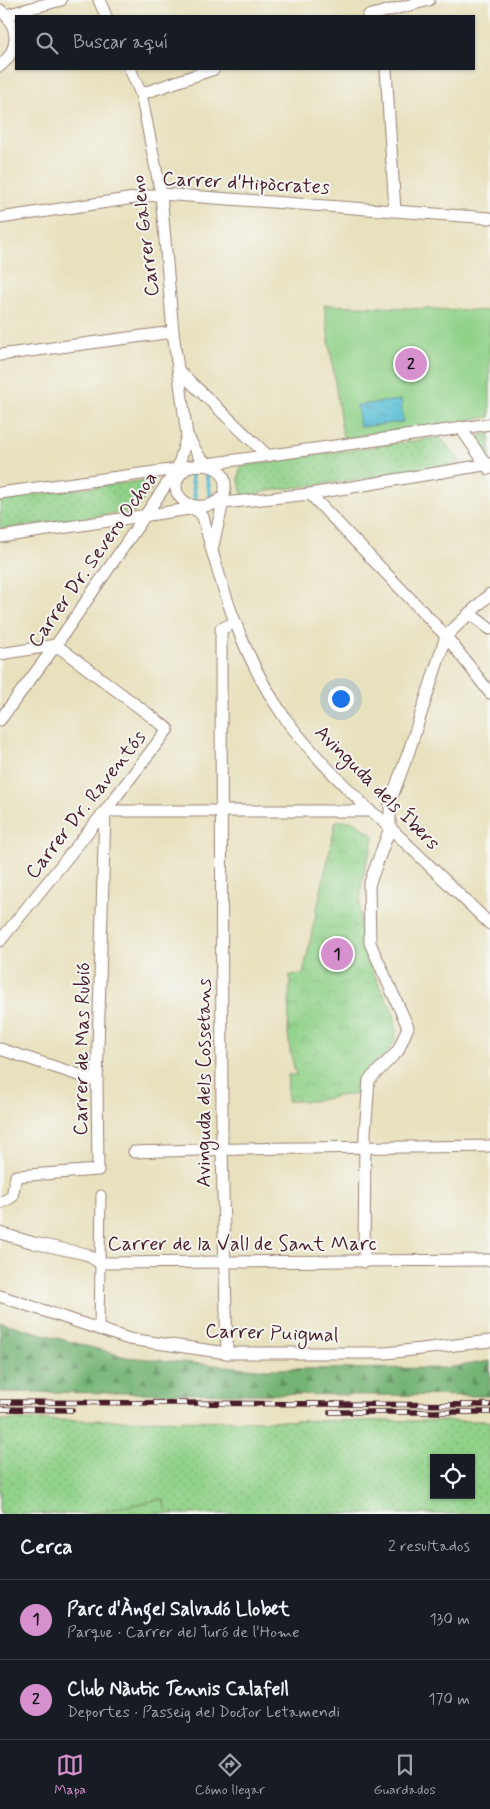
<!DOCTYPE html>
<html lang="es">
<head>
<meta charset="utf-8">
<style>
  body { margin:0; font-family:Mynerve,sans-serif; background:#242831; color:#f1f3f6 }
  .controls { position:absolute; right:15px; bottom:15px; display:grid; overflow:hidden; border-radius:0px; box-shadow:0 1px 4px #0004 }
  .controls button { width:45px; height:45px; display:grid; place-items:center; padding:0; border:0; border-bottom:1px solid #363941; background:#171b24; color:#f1f3f6; font:25px sans-serif }
  .you { position:absolute; left:340px; top:698px; width:18px; height:18px; margin:-12px; border:4px solid #fff; border-radius:50%; background:#1a73e8; box-shadow:0 0 0 8px #1a73e833 }
  .badge { display:grid; place-items:center; width:32px; height:32px; border-radius:50%; background:#d690ce; color:#111; font-size:16px; font-weight:700 }
  .pin { position:absolute; translate:-50% -50%; border:2px solid #fff; box-shadow:0 1px 5px #0006 }
  .list { margin:0; padding:0; list-style:none }
  h2 { display:flex; justify-content:space-between; align-items:center; height:65px; margin:0; padding:0 20px; font-size:21px }
  h2 small { font-size:16px; font-weight:400; color:#9ea1a6 }
  .list li { display:grid; grid-template-columns:32px 1fr auto; gap:15px; align-items:center; box-sizing:border-box; height:80px; padding:0 20px; border-top:1px solid #363941 }
  .list b { display:block; font-size:19px; white-space:nowrap }
  .list p { margin:0; font-size:16px; white-space:nowrap; color:#9ea1a6 }
  .list em { font-size:16px; font-style:normal; color:#9ea1a6 }
  .icon { flex:none; width:28px; height:28px; fill:none; stroke:currentColor; stroke-width:2; stroke-linecap:round; stroke-linejoin:round }
  .map { position:relative; flex:none; width:490px; height:1514px; overflow:hidden }
  .search { position:absolute; background:#171b24; box-shadow:0 1px 4px #0004; left:15px; right:15px; top:15px; height:55px; display:flex; align-items:center; gap:12px; box-sizing:border-box; padding:0 18px; border-radius:0px; color:#9ea1a6; font-size:19px }
  .sheet { height:225px; background:#171b24 }
  nav { display:flex; justify-content:space-around; align-items:center; box-sizing:border-box; height:70px; border-top:1px solid #363941; background:#171b24; font-size:14px; color:#9ea1a6 }
  nav a { display:grid; justify-items:center; gap:2px }
  nav .on { color:#d690ce }
  .map>svg:first-child { display:block }
</style>
</head>
<body>
<div class="map">
<svg width="490" height="1514" viewBox="0 0 490 1514">
  <defs>
    <pattern id="grass-dots" width="8" height="8" patternUnits="userSpaceOnUse" patternTransform="scale(1.25)"><rect width="8" height="8" fill="#91d289"/><path d="M2 2h.1M6 6h.1" fill="none" stroke="#7fb476" stroke-width="1.8" stroke-linecap="round"/></pattern>
    <pattern id="forest-firs" width="22" height="20" patternUnits="userSpaceOnUse" patternTransform="scale(1.25)"><rect width="22" height="20" fill="#74b475"/><path d="M5 1l3.5 6h-7zM16 11l3.5 6h-7z" fill="#619260"/></pattern>
    <pattern id="park-crowns" width="20" height="18" patternUnits="userSpaceOnUse" patternTransform="scale(1.25)"><rect width="20" height="18" fill="#91d289"/><path d="M2 6a3 3 0 1 1 6 0M12 15a3 3 0 1 1 6 0" fill="none" stroke="#7fb476"/></pattern>
    <pattern id="water-ripples" width="26" height="14" patternUnits="userSpaceOnUse" patternTransform="scale(1.25)"><rect width="26" height="14" fill="#59bfd6"/><path d="M2 4q2-2 4 0t4 0M15 11q2-2 4 0t4 0" fill="none" stroke="#4c9bae"/></pattern>
  </defs>
  <rect width="100%" height="100%" fill="#f6f6f2"/>
  <filter id="ink" filterUnits="userSpaceOnUse"><feTurbulence type="fractalNoise" baseFrequency=".02" numOctaves="2"/><feDisplacementMap in="SourceGraphic" scale="10" xChannelSelector="R" yChannelSelector="G"/><feConvolveMatrix kernelMatrix="1 2 1 2 8 2 1 2 1" color-interpolation-filters="sRGB"/></filter>
  <filter id="wash" filterUnits="userSpaceOnUse"><feTurbulence type="fractalNoise" baseFrequency=".0096" numOctaves="4" result="noise"/><feDisplacementMap in="SourceGraphic" scale="20" xChannelSelector="R" yChannelSelector="G"/><feGaussianBlur stdDeviation="1.12" result="paint"/><feColorMatrix in="noise" values="0 0 0 0 0 0 0 0 0 0 0 0 0 0 0 0 0 1.4 0 .05"/><feComposite in="paint" operator="in"/></filter>
  <g filter="url(#wash)">
    <rect width="100%" height="100%" fill="#e8e1bd"/>
    <g fill="url(#grass-dots)" stroke="#6e785a" fill-rule="evenodd">
      <path d="M490 433V459L486 456 480 438 482 435Z"/>
      <path d="M440 437 460 461 461 466 268 491 247 497 242 495C240 486 236 475 242 466Z"/>
      <path d="M147 480 151 482 153 486 135 511 0 529V499Z"/>
      <path d="M0 1420 490 1421V1514H168L163 1499 88 1514H0ZM434 1458H471V1495H434Z"/>
    </g>
    <path fill="url(#forest-firs)" stroke="#5f6a50" d="M0 1322 126 1357 259 1369 447 1368 490 1361V1396L0 1392Z"/>
    <g fill="url(#park-crowns)" stroke="#6e785a">
      <path d="M336 821H354L374 836C373 847 367 858 365 868 359 893 358 919 364 944 367 959 373 973 380 986 387 1001 398 1015 396 1032 393 1063 362 1057 359 1094L337 1096 316 1101H287L288 1075H296L290 1051 288 1033 290 975 303 974Z"/>
      <path d="M163 1499 168 1514H88Z"/>
    </g>
    <path fill="#91d289" stroke="#6e785a" d="M324 305 490 311V417L343 438Z"/>
    <path fill="url(#water-ripples)" stroke="#526f80" d="M401 400 403 422 360 427 357 405Z"/>
    <g fill="none" stroke-linecap="round" stroke-linejoin="round">
      <g stroke="#59bfd6" stroke-width="4">
        <path d="M206 470 211 501"/>
        <path d="M191 472 196 503"/>
      </g>
    </g>
  </g>
  <g filter="url(#ink)">
    <g fill="none" stroke-linecap="round" stroke-linejoin="round">
      <g stroke="#998074" stroke-width="11">
        <path id="pedestrian" d="M99 1329 101 1195"/>
      </g>
      <g stroke="#998074" stroke-width="13">
        <g id="minor">
          <path d="M99 0 106 16"/>
          <path d="M0 10C21 27 19 50 0 66"/>
          <path d="M6 15 61 0"/>
          <path d="M368 16 429 0"/>
          <path d="M130 69 141 94 161 194 173 332 187 435 178 468 176 484"/>
          <path d="M386 69 395 211"/>
          <path d="M141 94 214 69"/>
          <path d="M0 218 161 194 490 218"/>
          <path d="M0 355 173 332"/>
          <path d="M179 371 268 456"/>
          <path d="M460 427 489 469"/>
          <path d="M187 435 200 458 212 466"/>
          <path d="M207 464 490 424"/>
          <path d="M0 493 170 470C195 464 232 457 224 496 193 525 154 486 191 466"/>
          <path d="M310 494 446 636 490 693"/>
          <path d="M185 503 199 512 203 517C221 587 243 659 285 718 310 752 340 781 370 811L380 818 490 924"/>
          <path d="M214 504 310 494 490 464"/>
          <path d="M0 537 196 508"/>
          <path d="M212 550 224 498"/>
          <path d="M469 613 490 629"/>
          <path d="M0 654 56 645 168 729 105 811 0 941"/>
          <path d="M0 720 56 645 177 469"/>
          <path d="M0 1049 97 1081"/>
          <path d="M134 1152C253 1147 371 1148 490 1146"/>
          <path d="M0 1203 12 1197 16 1176 98 1170 97 1081 105 811H370"/>
          <path d="M0 1233 34 1243 86 1254 100 1263 490 1260"/>
          <path d="M364 1262 365 1133 369 1080 398 1051 408 1027 370 943 369 885 390 828V802L409 751 446 636 490 594"/>
          <path d="M0 1296 129 1339 227 1353H386L490 1341"/>
          <path d="M227 1353 222 1149 221 629 235 622"/>
        </g>
      </g>
      <use href="#pedestrian" stroke="#fff" stroke-width="9"/>
      <use href="#minor" stroke="#fff" stroke-width="11"/>
      <g stroke="#4a1f2b" stroke-width="5.5">
        <g id="rail">
          <path d="M0 1402 490 1405"/>
          <path d="M0 1409 72 1410"/>
          <path d="M330 1412H490"/>
        </g>
      </g>
      <use href="#rail" stroke="#f6f6f2" stroke-width="4" stroke-dasharray="11" stroke-linecap="butt"/>
    </g>
  </g>
  <g text-anchor="middle" stroke-width="4" stroke-linejoin="round" paint-order="stroke">
    <g font-size="20" fill="#4a1f2b" stroke="#f6f6f2">
      <text transform="translate(246 182) rotate(3)" y="7">Carrer d'Hipòcrates</text>
      <text transform="translate(144 236) rotate(-97)" y="7">Carrer Galeno</text>
      <text transform="translate(92 559) rotate(-55)" y="7">Carrer Dr. Severo Ochoa</text>
      <text transform="translate(378 787) rotate(45)" y="7">Avinguda dels Íbers</text>
      <text transform="translate(85 804) rotate(-52)" y="7">Carrer Dr. Raventós</text>
      <text transform="translate(81 1049) rotate(-89)" y="7">Carrer de Mas Rubió</text>
      <text transform="translate(203 1083) rotate(-90)" y="7">Avinguda dels Cossetans</text>
      <text x="242" y="1250">Carrer de la Vall de Sant Marc</text>
      <text transform="translate(272 1332) rotate(2)" y="7">Carrer Puigmal</text>
    </g>
  </g>
</svg>
<div class="controls">
<button><svg class="icon" aria-label="locate" viewBox="0 0 24 24"><circle cx="12" cy="12" r="6"/><path d="M12 2v4M12 18v4M2 12h4M18 12h4"/></svg></button>
</div>
<div class="you"></div>
<div class="pin badge" style="left:337px;top:954px">1</div>
<div class="pin badge" style="left:411px;top:364px">2</div>
<div class="search"><svg class="icon" aria-label="search" viewBox="0 0 24 24"><circle cx="10" cy="10" r="6"/><path d="M15 15l6 6"/></svg>Buscar aquí</div>
</div>
<section class="sheet">
<h2>Cerca<small>2 resultados</small></h2>
<ul class="list">
<li><span class="badge">1</span><div><b>Parc d'Àngel Salvadó Llobet</b><p>Parque · Carrer del Turó de l'Home</p></div><em>130 m</em></li>
<li><span class="badge">2</span><div><b>Club Nàutic Tennis Calafell</b><p>Deportes · Passeig del Doctor Letamendi</p></div><em>170 m</em></li>
</ul>
</section>
<nav>
<a class="on"><svg class="icon" aria-label="map" viewBox="0 0 24 24"><path d="M3 6l6-2 6 2 6-2v14l-6 2-6-2-6 2zM9 4v14M15 6v14"/></svg>Mapa</a>
<a><svg class="icon" aria-label="directions" viewBox="0 0 24 24"><path d="M12 3l9 9-9 9-9-9zM9 14v-3h6M13 9l2 2-2 2"/></svg>Cómo llegar</a>
<a><svg class="icon" aria-label="saved" viewBox="0 0 24 24"><path d="M7 4h10v16l-5-4-5 4z"/></svg>Guardados</a>
</nav>
</body>
</html>
